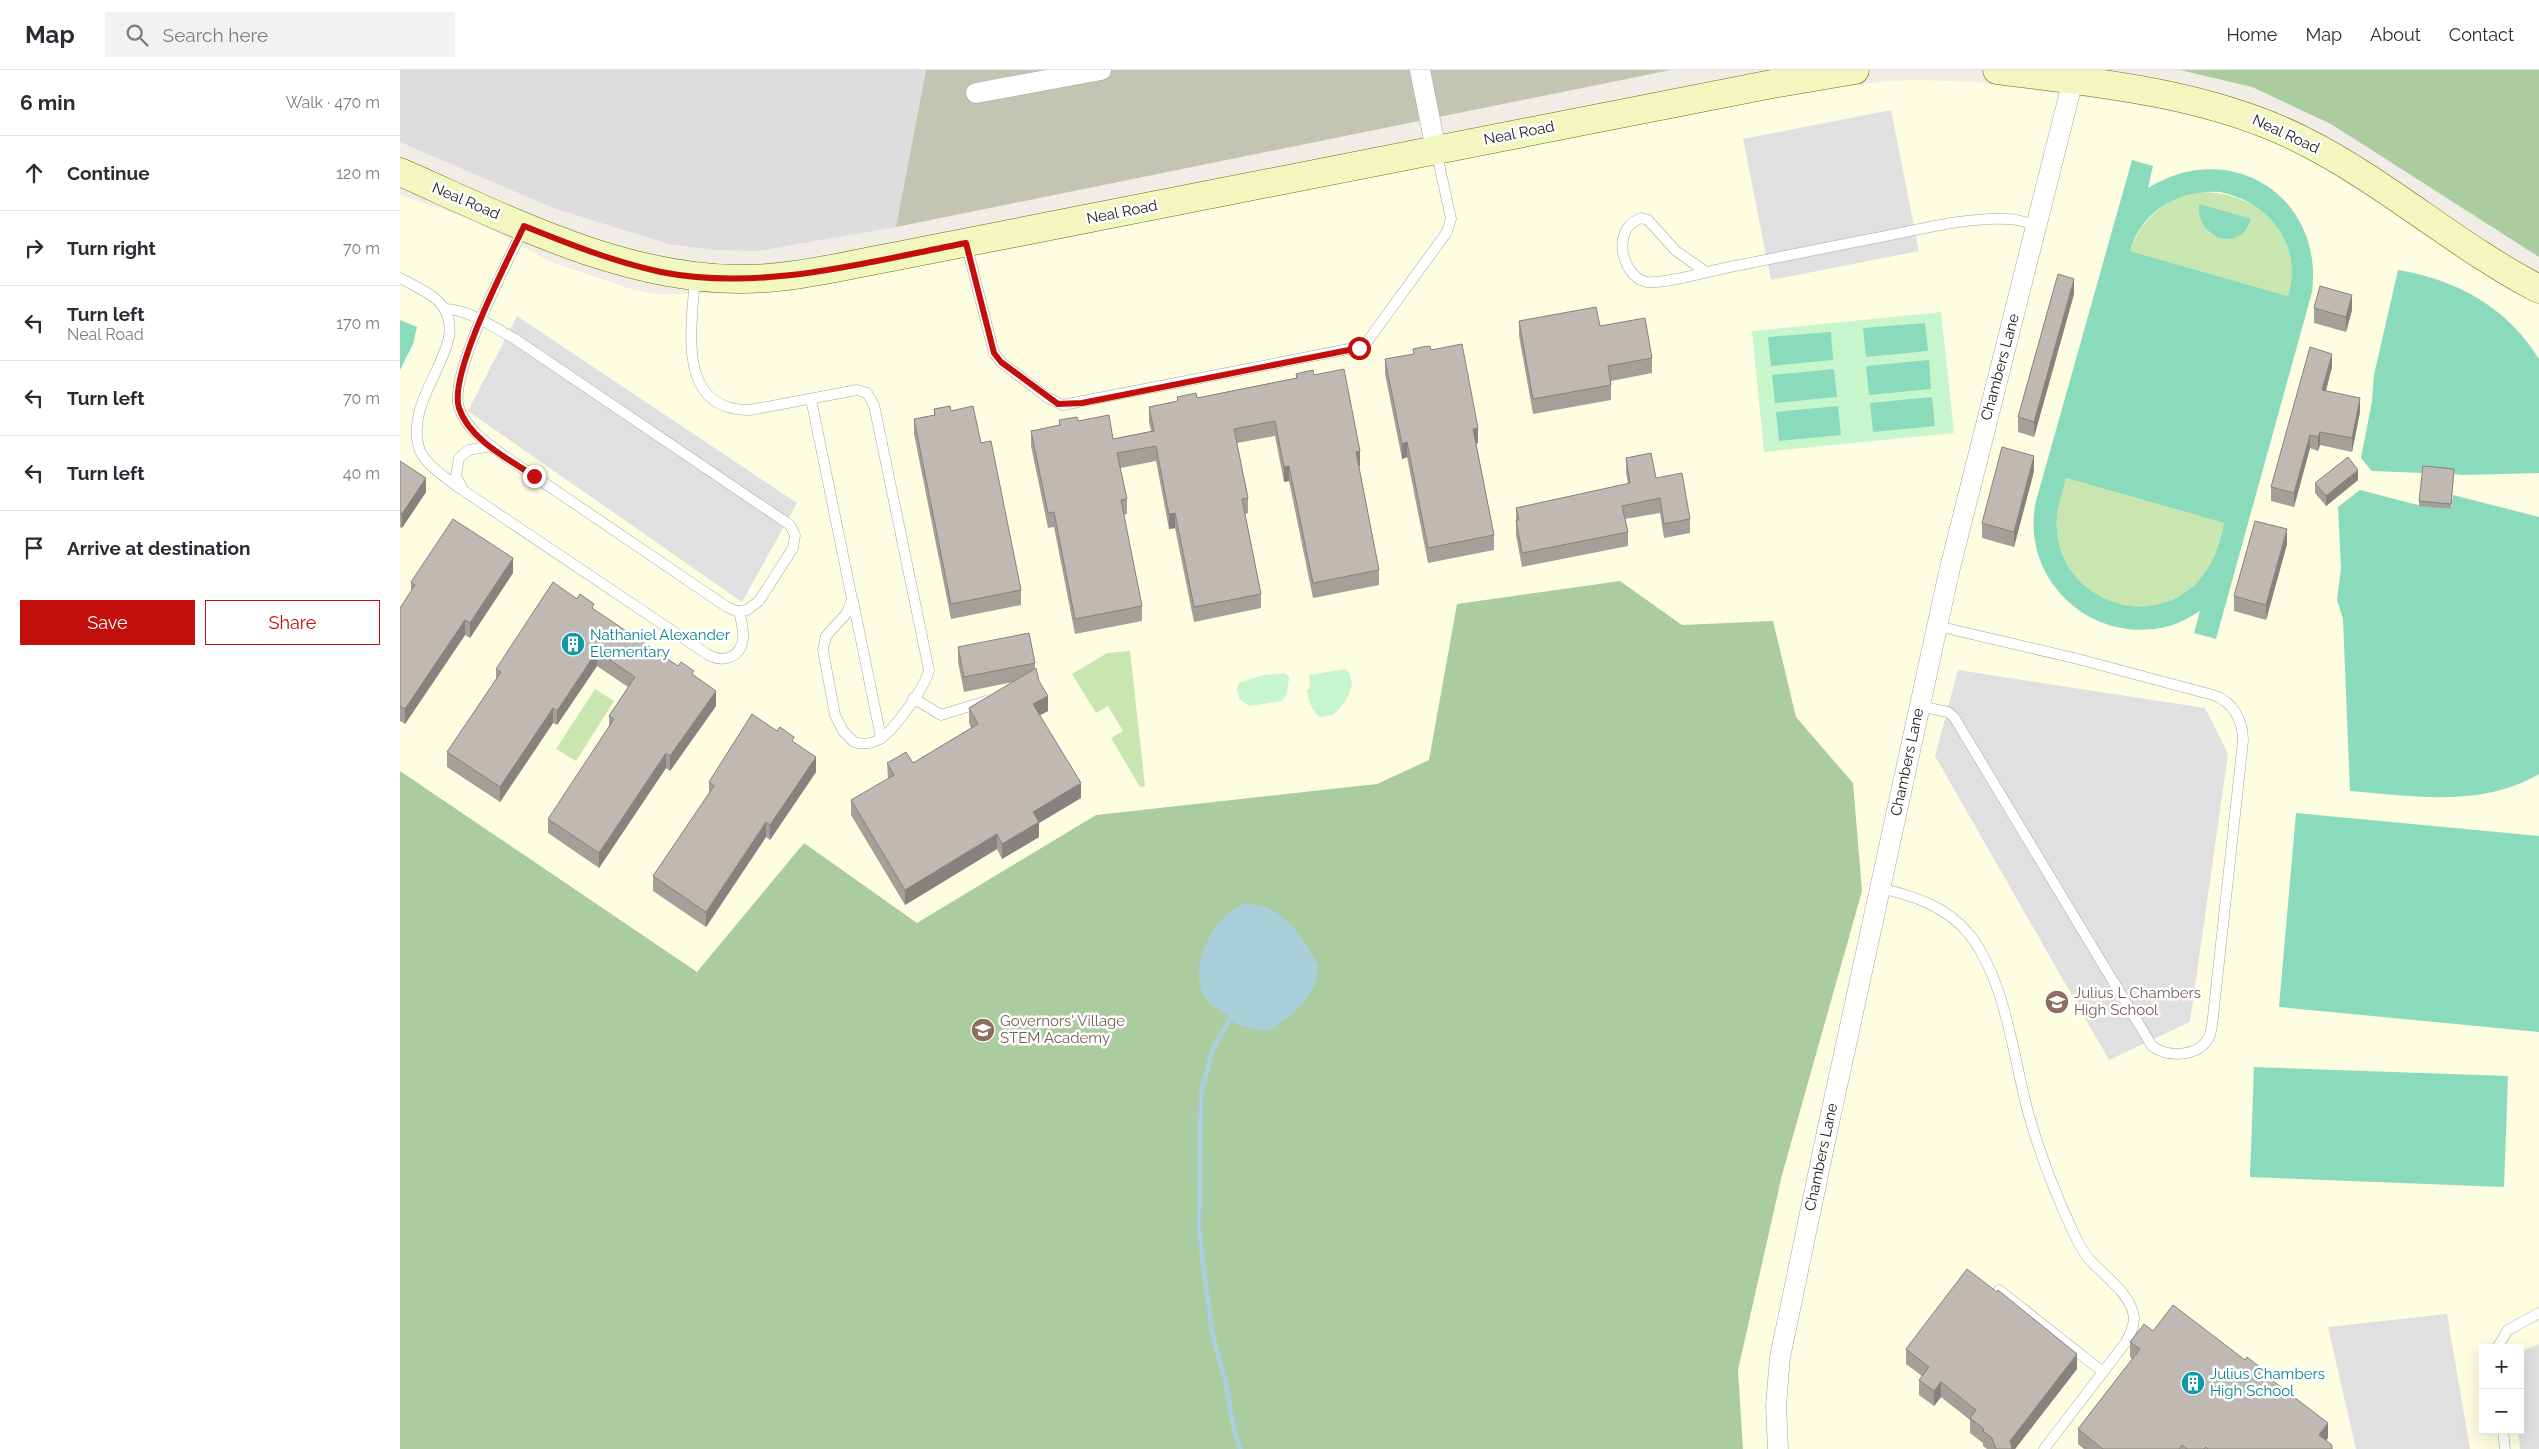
<!DOCTYPE html>
<html lang="en">
<head>
<meta charset="utf-8">
<style>
  body { margin:0; font-family:Raleway,sans-serif; background:#f2f2f3; color:#2b2b33 }
  .controls { position:absolute; right:15px; bottom:15px; display:grid; overflow:hidden; border-radius:0px; box-shadow:0 5px 20px #0002 }
  .controls button { width:45px; height:45px; display:grid; place-items:center; padding:0; border:0; border-bottom:1px solid #e1e1e2; background:#fff; color:#2b2b33; font:25px sans-serif }
  .stop { position:absolute; width:15px; height:15px; margin:-11px; border:4px solid #c30f0c; border-radius:50%; background:#fff }
  .stop.end { background:#c30f0c; border-color:#fff; box-shadow:0 1px 5px #0008 }
  .list { margin:0; padding:0; list-style:none }
  h2 { display:flex; justify-content:space-between; align-items:center; height:65px; margin:0; padding:0 20px; font-size:21px }
  h2 small { font-size:16px; font-weight:400; color:#7c7c81 }
  .list li { display:grid; grid-template-columns:32px 1fr auto; gap:15px; align-items:center; box-sizing:border-box; height:75px; padding:0 20px; border-top:1px solid #e1e1e2 }
  .list b { display:block; font-size:19px; white-space:nowrap }
  .list p { margin:0; font-size:16px; white-space:nowrap; color:#7c7c81 }
  .list em { font-size:16px; font-style:normal; color:#7c7c81 }
  .actions { display:flex; gap:10px; padding:15px 20px }
  .actions a { flex:1; padding:11px 0; border:1px solid #c30f0c; border-radius:0px; text-align:center; font-size:18px; color:#c30f0c }
  .actions .main { background:#c30f0c; color:#fff }
  .icon { flex:none; width:28px; height:28px; fill:none; stroke:currentColor; stroke-width:2; stroke-linecap:round; stroke-linejoin:round }
  .map { position:relative; flex:none; width:2139px; height:1379px; overflow:hidden }
  header { display:flex; align-items:center; gap:30px; box-sizing:border-box; height:70px; padding:0 25px; background:#fff; border-bottom:1px solid #e1e1e2 }
  header strong { font-size:24px }
  nav { display:flex; gap:28px; margin-inline-start:auto; font-size:18px }
  .search { width:350px; height:45px; background:#f2f2f3; display:flex; align-items:center; gap:12px; box-sizing:border-box; padding:0 18px; border-radius:0px; color:#7c7c81; font-size:19px }
  main { display:flex }
  aside { flex:1; background:#fff }
  .map>svg:first-child { display:block }
</style>
</head>
<body>
<header>
<strong>Map</strong>
<div class="search"><svg class="icon" aria-label="search" viewBox="0 0 24 24"><circle cx="10" cy="10" r="6"/><path d="M15 15l6 6"/></svg>Search here</div>
<nav><a>Home</a><a>Map</a><a>About</a><a>Contact</a></nav>
</header>
<main>
<aside>
<h2>6 min<small>Walk · 470 m</small></h2>
<ul class="list">
<li><svg class="icon" aria-label="ahead" viewBox="0 0 24 24"><path d="M12 20V5M6 11l6-6 6 6"/></svg><div><b>Continue</b></div><em>120 m</em></li>
<li><svg class="icon" aria-label="right" viewBox="0 0 24 24"><path d="M7 20v-9h11M14 6l5 5-5 5"/></svg><div><b>Turn right</b></div><em>70 m</em></li>
<li><svg class="icon" aria-label="left" viewBox="0 0 24 24"><path d="M17 20v-9H6M10 6l-5 5 5 5"/></svg><div><b>Turn left</b><p>Neal Road</p></div><em>170 m</em></li>
<li><svg class="icon" aria-label="left" viewBox="0 0 24 24"><path d="M17 20v-9H6M10 6l-5 5 5 5"/></svg><div><b>Turn left</b></div><em>70 m</em></li>
<li><svg class="icon" aria-label="left" viewBox="0 0 24 24"><path d="M17 20v-9H6M10 6l-5 5 5 5"/></svg><div><b>Turn left</b></div><em>40 m</em></li>
<li><svg class="icon" aria-label="arrive" viewBox="0 0 24 24"><path d="M6 21V4h12l-3 4 3 4H6"/></svg><div><b>Arrive at destination</b></div></li>
</ul>
<div class="actions"><a class="main">Save</a><a>Share</a></div>
</aside>
<div class="map">
<svg width="2139" height="1379" viewBox="0 0 2139 1379">
  <rect width="100%" height="100%" fill="#f0ede7"/>
  <path fill="#dedddd" d="M0 0H526L496 157 357 181 313 180 269 174 153 138 0 72Z"/>
  <path fill="#fdfde2" fill-rule="evenodd" d="M1521 10 1575 12 1613 17 1727 33 1831 54 1891 78 2139 234V1379H0V125L73 150 153 193 231 219 255 224 367 223 409 217 640 173 1009 99 1414 21 1485 11ZM2083 1278H2120V1360H2083Z"/>
  <path fill="#c4c4b3" d="M526 0H1271L496 157Z"/>
  <g fill="#cae6b0" fill-rule="evenodd">
    <path d="M1803 122C1861 123 1904 166 1888 226L1730 181C1741 148 1768 126 1803 122ZM1799 135 1852 149V150C1845 169 1826 172 1809 163Z"/>
    <path d="M1666 408 1824 453C1819 472 1814 493 1801 509 1753 564 1662 532 1657 460 1655 442 1662 425 1666 408Z"/>
    <path d="M730 581 745 716 740 717 711 668 723 661 708 636 696 643 672 604 707 583Z"/>
    <path d="M195 619 214 631 176 691 156 679Z"/>
  </g>
  <g fill="#abcc9e">
    <path d="M1780 0H2139V187L1931 54 1852 17Z"/>
    <path d="M1220 511 1282 555 1373 551 1396 647 1453 713 1462 821 1382 1105 1338 1300 1343 1379H0V701L297 902 404 773 517 853 696 745 977 714 1029 690 1057 534Z"/>
  </g>
  <g fill="#c7f6cc">
    <path d="M1541 242 1554 363 1364 382 1352 261Z"/>
    <path d="M946 599C960 614 945 634 933 645L920 647C911 640 908 630 907 619H910L909 605Z"/>
    <path d="M885 603 889 607 887 625 881 631 849 636 839 629 837 619 839 613 863 605Z"/>
  </g>
  <g fill="#8adabc" fill-rule="evenodd">
    <path d="M1732 90 1753 96 1748 118C1830 67 1924 126 1912 222L1816 569 1794 563 1800 541C1790 547 1780 553 1769 556 1692 577 1619 509 1636 431ZM1820 122C1869 132 1903 174 1888 226L1730 181C1742 140 1779 120 1820 122ZM1666 408 1824 453C1820 471 1814 493 1801 508 1754 564 1662 532 1657 460 1655 443 1662 425 1666 408Z"/>
    <path d="M1799 134 1852 149C1839 184 1796 169 1799 134Z"/>
    <path d="M1998 200C2057 210 2107 237 2139 289V403L2062 405 2023 401V403L1972 401 1961 388 1972 331 1974 305Z"/>
    <path d="M0 250 17 257 13 274 0 300Z"/>
    <path d="M1525 253 1528 281 1466 287 1463 258Z"/>
    <path d="M1431 262 1433 290 1371 296 1368 267Z"/>
    <path d="M1529 290 1531 319 1469 325 1466 296Z"/>
    <path d="M1434 299 1437 327 1375 333 1372 305Z"/>
    <path d="M1532 327 1535 356 1473 362 1470 333Z"/>
    <path d="M1438 336 1441 365 1379 371 1376 342Z"/>
    <path d="M1960 420 2018 435 2051 439 2053 425 2139 447V704C2080 738 2015 726 1950 721L1943 549 1937 530 1941 498 1938 437Z"/>
    <path d="M1896 743 2139 766V962L1879 937Z"/>
    <path d="M1854 997 2108 1006 2104 1117 1850 1107Z"/>
  </g>
  <g fill="#e0e0e0">
    <path d="M1491 40 1519 181 1371 210 1343 69Z"/>
    <path d="M117 246 397 433 342 532 68 341Z"/>
    <path d="M1558 600 1805 638 1828 684 1790 952 1709 990 1535 686Z"/>
    <path d="M2047 1244 2070 1379H1956L1928 1257Z"/>
    <path d="M2139 1274V1379H2120L2118 1360H2120V1282Z"/>
  </g>
  <path fill="#aacfda" d="M845 833C852 835 862 835 869 838 893 852 908 874 919 898L914 918 897 940 871 960H857L834 953C828 942 815 940 807 931 788 904 806 863 828 843 833 839 840 836 845 833Z"/>
  <g fill="none" stroke-linecap="round" stroke-linejoin="round">
    <path stroke="#aacfda" stroke-width="5" d="M834 942 813 979 801 1021 799 1160 812 1262 826 1313 834 1360 841 1379"/>
    <g stroke="#a4a4a4" stroke-width="11">
      <g id="lane">
        <path d="M566 173 594 283 601 292 648 328 663 335 964 276 1047 162 1051 149 1036 80"/>
        <path d="M1306 202 1276 181 1248 150 1241 148C1231 152 1224 160 1223 170 1220 186 1230 209 1247 212 1265 214 1306 202 1325 198 1373 188 1422 179 1470 169 1509 162 1569 146 1608 149 1618 149 1628 153 1637 156"/>
        <path d="M295 207C292 256 275 341 350 340L457 320 467 323 474 335 529 600C526 616 494 660 480 669 471 674 463 675 454 672L443 661 435 645 423 580 426 566 447 543 452 529 411 329"/>
        <path d="M0 208C12 215 30 222 39 232 77 273 0 325 20 381 28 397 46 407 59 418"/>
        <path d="M45 239C68 239 95 258 115 269L390 455 395 465 393 478 359 531 347 540 336 541 327 537 106 387C88 374 67 360 59 338 48 305 108 191 124 157"/>
        <path d="M91 376 69 380 59 388 56 406 64 421 307 584C322 593 340 589 343 569 344 560 341 550 339 541"/>
        <path d="M453 531 481 668"/>
        <path d="M513 628 541 645 586 631"/>
        <path d="M1519 636 1548 642 1554 647 1752 976C1768 988 1799 987 1809 967 1812 961 1812 953 1813 947L1843 671C1843 651 1834 632 1813 625L1678 589 1537 556"/>
        <path d="M1480 818C1514 826 1546 836 1569 864 1606 911 1613 986 1628 1042 1640 1085 1656 1126 1675 1166 1679 1174 1683 1182 1689 1189 1703 1205 1732 1224 1734 1248 1734 1257 1730 1264 1726 1272L1644 1379"/>
        <path d="M1599 1220 1703 1302"/>
        <path d="M2097 1278 2108 1260 2139 1243"/>
        <path d="M2103 1360 2105 1379"/>
      </g>
    </g>
    <g stroke="#a4a4a4" stroke-width="21">
      <g id="street">
        <path d="M1020 0 1036 80"/>
        <path d="M576 23 701 0"/>
        <path d="M1378 1379 1376 1336 1380 1287 1427 1062 1549 502 1673 10"/>
      </g>
    </g>
    <g stroke="#65720c" stroke-width="29">
      <g id="secondary">
        <path d="M1597 0C1700 13 1808 23 1902 70 1986 112 2056 176 2139 219"/>
        <path d="M0 102C107 149 219 208 338 209 390 210 442 196 492 187L1372 14 1455 0"/>
      </g>
    </g>
    <use href="#lane" stroke="#fff" stroke-width="10"/>
    <use href="#street" stroke="#fff" stroke-width="20"/>
    <use href="#secondary" stroke="#f2f6bf" stroke-width="28"/>
  </g>
  <g fill="#a59f9a">
    <path d="M1674 224 1634 367 1618 362V347Z"/>
    <path d="M1914 238 1952 240 1946 262 1914 253Z"/>
    <path d="M1119 251 1200 256 1252 288V303L1211 311V330L1133 344 1119 266Z"/>
    <path d="M1013 279 1031 280 1078 373H1076L1094 465V480L1028 493 1007 387 1002 389 985 304V289L1013 284Z"/>
    <path d="M1932 297 1926 321 1960 342 1952 382 1920 375 1918 381 1910 378 1894 437 1871 431V417Z"/>
    <path d="M896 304 914 305 960 396 959 397 979 500V515L913 528 889 411 884 412 875 366 837 373 848 428V443L845 444 861 524V538L794 552 775 458 769 459 756 391 720 398 727 429V444L723 445 742 536V551L675 564 654 457 648 458 631 376V361L659 355V350L678 351 713 369 751 361 749 352V337L777 331V327L797 328 896 308Z"/>
    <path d="M534 339 551 341 581 373 621 520V535L551 549 514 364V349L534 345Z"/>
    <path d="M1226 388 1256 408 1290 449V463L1264 468 1260 443 1225 449 1228 462V476L1122 497 1116 465V438L1228 414 1226 402Z"/>
    <path d="M0 391 26 422 2 458 0 457Z"/>
    <path d="M1634 401 1614 477 1582 468V453Z"/>
    <path d="M2054 404 2051 439 2019 436V431Z"/>
    <path d="M1958 410 1926 436 1915 423V413Z"/>
    <path d="M1887 474 1866 550 1834 541V526Z"/>
    <path d="M113 503 70 568 65 565 5 654 0 651V538L11 522V512Z"/>
    <path d="M194 540 278 596 294 606 316 636 270 701 266 698 199 798 148 763V749L209 657V646L228 617 197 596 157 655 153 653 100 732 47 697V682L96 609V599Z"/>
    <path d="M558 577 635 593V598L648 641 640 645 681 728 639 753V767L602 789 597 779 505 835 451 745V730L488 709 487 693H513L571 658 569 653V638L613 612 564 622 558 592Z"/>
    <path d="M394 673 416 702 370 770 366 767 306 857 253 821V806L309 723V712Z"/>
    <path d="M1753 1261 1845 1290 1866 1305 1928 1368 1926 1370 1932 1379H1684L1678 1374V1359L1732 1289 1730 1287V1272Z"/>
    <path d="M1506 1279 1677 1299 1615 1379H1587L1583 1376V1373L1570 1363V1350L1541 1327 1534 1336 1519 1325V1310L1522 1306 1506 1294Z"/>
  </g>
  <g fill="#86827d">
    <path d="M1674 209V224L1634 367V352Z"/>
    <path d="M1952 225V240L1946 262V247Z"/>
    <path d="M1932 284V297L1922 334V320Z"/>
    <path d="M1960 328V342L1952 382V368Z"/>
    <path d="M1078 358V373L1073 374V359Z"/>
    <path d="M1920 362V375L1918 381V367Z"/>
    <path d="M1910 365V378L1894 437V423Z"/>
    <path d="M1007 372V387L1002 389V374Z"/>
    <path d="M960 381V396L956 397V382Z"/>
    <path d="M1634 386V401L1614 477V462Z"/>
    <path d="M889 396V411L884 412V397Z"/>
    <path d="M1958 400V410L1926 436V426Z"/>
    <path d="M26 408V422L2 458V444Z"/>
    <path d="M775 443V458L769 459V444Z"/>
    <path d="M1887 459V474L1866 550V535Z"/>
    <path d="M113 488V503L70 568V553Z"/>
    <path d="M65 550V565L5 654V639Z"/>
    <path d="M197 581V596L157 655V641Z"/>
    <path d="M316 621V636L270 701V686Z"/>
    <path d="M648 626V641L633 649V634Z"/>
    <path d="M153 638V653L100 732V717Z"/>
    <path d="M266 683V698L199 798V783Z"/>
    <path d="M416 687V702L370 770V755Z"/>
    <path d="M681 713V728L639 753V767L602 789V774L633 742Z"/>
    <path d="M366 752V767L306 857V842Z"/>
    <path d="M597 764V779L505 835V820Z"/>
    <path d="M1677 1284V1299L1615 1379H1610V1371Z"/>
    <path d="M1541 1312V1327L1534 1336V1321Z"/>
    <path d="M1928 1353V1368L1919 1379V1365Z"/>
  </g>
  <g fill="#c0b9b3" stroke="#86827d">
    <path d="M1658 204 1674 209 1634 352 1618 347Z"/>
    <path d="M1920 216 1952 225 1946 247 1914 238Z"/>
    <path d="M1196 237 1200 256 1245 248 1252 288 1208 296 1211 315 1133 329 1119 251Z"/>
    <path d="M1062 274 1078 358 1073 359 1094 465 1028 478 1007 372 1002 374 985 289 1014 284 1013 279 1022 277 1030 276 1031 280Z"/>
    <path d="M1910 277 1932 284 1922 320 1960 328 1952 368 1920 362 1918 367 1910 365 1894 423 1871 417Z"/>
    <path d="M944 299 960 381 956 382 979 500 913 513 889 396 884 397 875 351 834 359 848 428 842 429 861 524 794 537 775 443 769 444 756 376 717 383 727 429 721 430 742 536 675 549 654 442 648 443 631 361 660 355 659 350 677 347 678 351 709 345 713 369 754 361 749 337 778 331 777 327 796 323 797 328 897 308 896 304 904 302 913 300 914 305Z"/>
    <path d="M550 336 551 341 573 336 581 373 591 371 621 520 551 534 514 349 535 345 534 339Z"/>
    <path d="M1602 377 1634 386 1614 462 1582 453Z"/>
    <path d="M1251 383 1256 408 1282 403 1290 449 1264 454 1260 428 1222 436 1228 462 1122 483 1116 450H1119L1116 438 1230 413 1226 388Z"/>
    <path d="M1948 387 1958 400 1926 426 1915 413Z"/>
    <path d="M0 391 26 408 2 444 0 443Z"/>
    <path d="M2023 396 2054 399 2051 434 2019 431Z"/>
    <path d="M53 449 113 488 70 553 65 550 5 639 0 636V538L15 515 11 512Z"/>
    <path d="M1855 451 1887 459 1866 535 1834 526Z"/>
    <path d="M153 512 177 529 180 524 194 534 192 538 278 596 281 592 294 601 292 604 316 621 270 686 266 683 199 783 148 749 214 649 209 646 235 607 197 581 157 641 153 638 100 717 47 682 101 602 96 599Z"/>
    <path d="M629 563 635 593 564 607 558 577Z"/>
    <path d="M636 598 639 611 648 626 633 634 681 713 633 742 639 752 602 774 597 764 505 820 451 730 494 705 487 693 496 688 506 682 513 693 578 654 569 638Z"/>
    <path d="M352 644 377 661 380 657 394 667 392 671 416 687 370 755 366 752 306 842 253 806 314 716 309 712Z"/>
    <path d="M1567 1199 1597 1222 1598 1220 1677 1284 1610 1371 1612 1379H1596L1592 1368 1583 1361 1584 1359 1570 1348 1576 1340 1541 1312 1534 1321 1519 1310 1529 1297 1506 1279Z"/>
    <path d="M1773 1235 1845 1290 1847 1287 1866 1302 1864 1304 1928 1353 1919 1365 1932 1375V1379H1808L1806 1377 1804 1379H1787L1782 1375 1779 1379H1703L1678 1359 1740 1279 1730 1272 1744 1254 1753 1261Z"/>
  </g>
  <g fill="none" stroke-linecap="round" stroke-linejoin="round">
    <path stroke="#c30f0c" stroke-width="6" d="M134 406C108 389 69 369 59 338 48 304 108 190 124 156 169 174 214 192 261 202 362 222 467 192 566 173L594 283 601 292 658 334 682 333 959 278"/>
  </g>
  <defs>
    <g id="building-disc" transform="scale(1.25)"><circle r="9.5" fill="#0f9aa8" stroke="#fff"/><path d="M-4-6H4V6H1V3H-1V6H-4ZM-2.5-4.3h1.7v1.8h-1.7ZM.8-4.3h1.7v1.8H.8ZM-2.5-1h1.7V.8h-1.7ZM.8-1h1.7V.8H.8Z" fill="#fff"/></g>
    <g id="school-disc" transform="scale(1.25)"><circle r="9.5" fill="#8d6e63" stroke="#fff"/><path d="M0-5L7-2L0 1L-7-2ZM-4 1L0 2.5L4 1V4Q0 6-4 4Z" fill="#fff"/></g>
  </defs>
  <g fill-rule="evenodd">
    <use href="#building-disc" x="173" y="574"/>
    <use href="#school-disc" x="1657" y="932"/>
    <use href="#school-disc" x="583" y="960"/>
    <use href="#building-disc" x="1793" y="1313"/>
  </g>
  <g text-anchor="middle" stroke-width="5" stroke-linejoin="round" paint-order="stroke">
    <g font-size="15" fill="#202020" stroke="#fff">
      <text transform="translate(1119 63) rotate(-11)" y="5">Neal Road</text>
      <text transform="translate(1886 64) rotate(25)" y="5">Neal Road</text>
      <text transform="translate(66 131) rotate(23)" y="5">Neal Road</text>
      <text transform="translate(722 142) rotate(-11)" y="5">Neal Road</text>
      <text transform="translate(1600 297) rotate(-75)" y="5">Chambers Lane</text>
      <text transform="translate(1507 692) rotate(-78)" y="5">Chambers Lane</text>
      <text transform="translate(1421 1087) rotate(-78)" y="5">Chambers Lane</text>
    </g>
    <g font-size="15" fill="#0d838f" stroke="#fff" text-anchor="start">
      <text x="190" y="570">Nathaniel Alexander<tspan x="190" dy="17">Elementary</tspan></text>
      <text x="1810" y="1309">Julius Chambers<tspan x="1810" dy="17">High School</tspan></text>
    </g>
    <g font-size="15" fill="#785e54" stroke="#fff" text-anchor="start">
      <text x="1674" y="928">Julius L Chambers<tspan x="1674" dy="17">High School</tspan></text>
      <text x="600" y="956">Governors' Village<tspan x="600" dy="17">STEM Academy</tspan></text>
    </g>
  </g>
</svg>
<div class="controls">
<button>+</button>
<button>−</button>
</div>
<div class="stop" style="left:959px;top:278px"></div>
<div class="stop end" style="left:134px;top:406px"></div>
</div>
</main>
</body>
</html>
